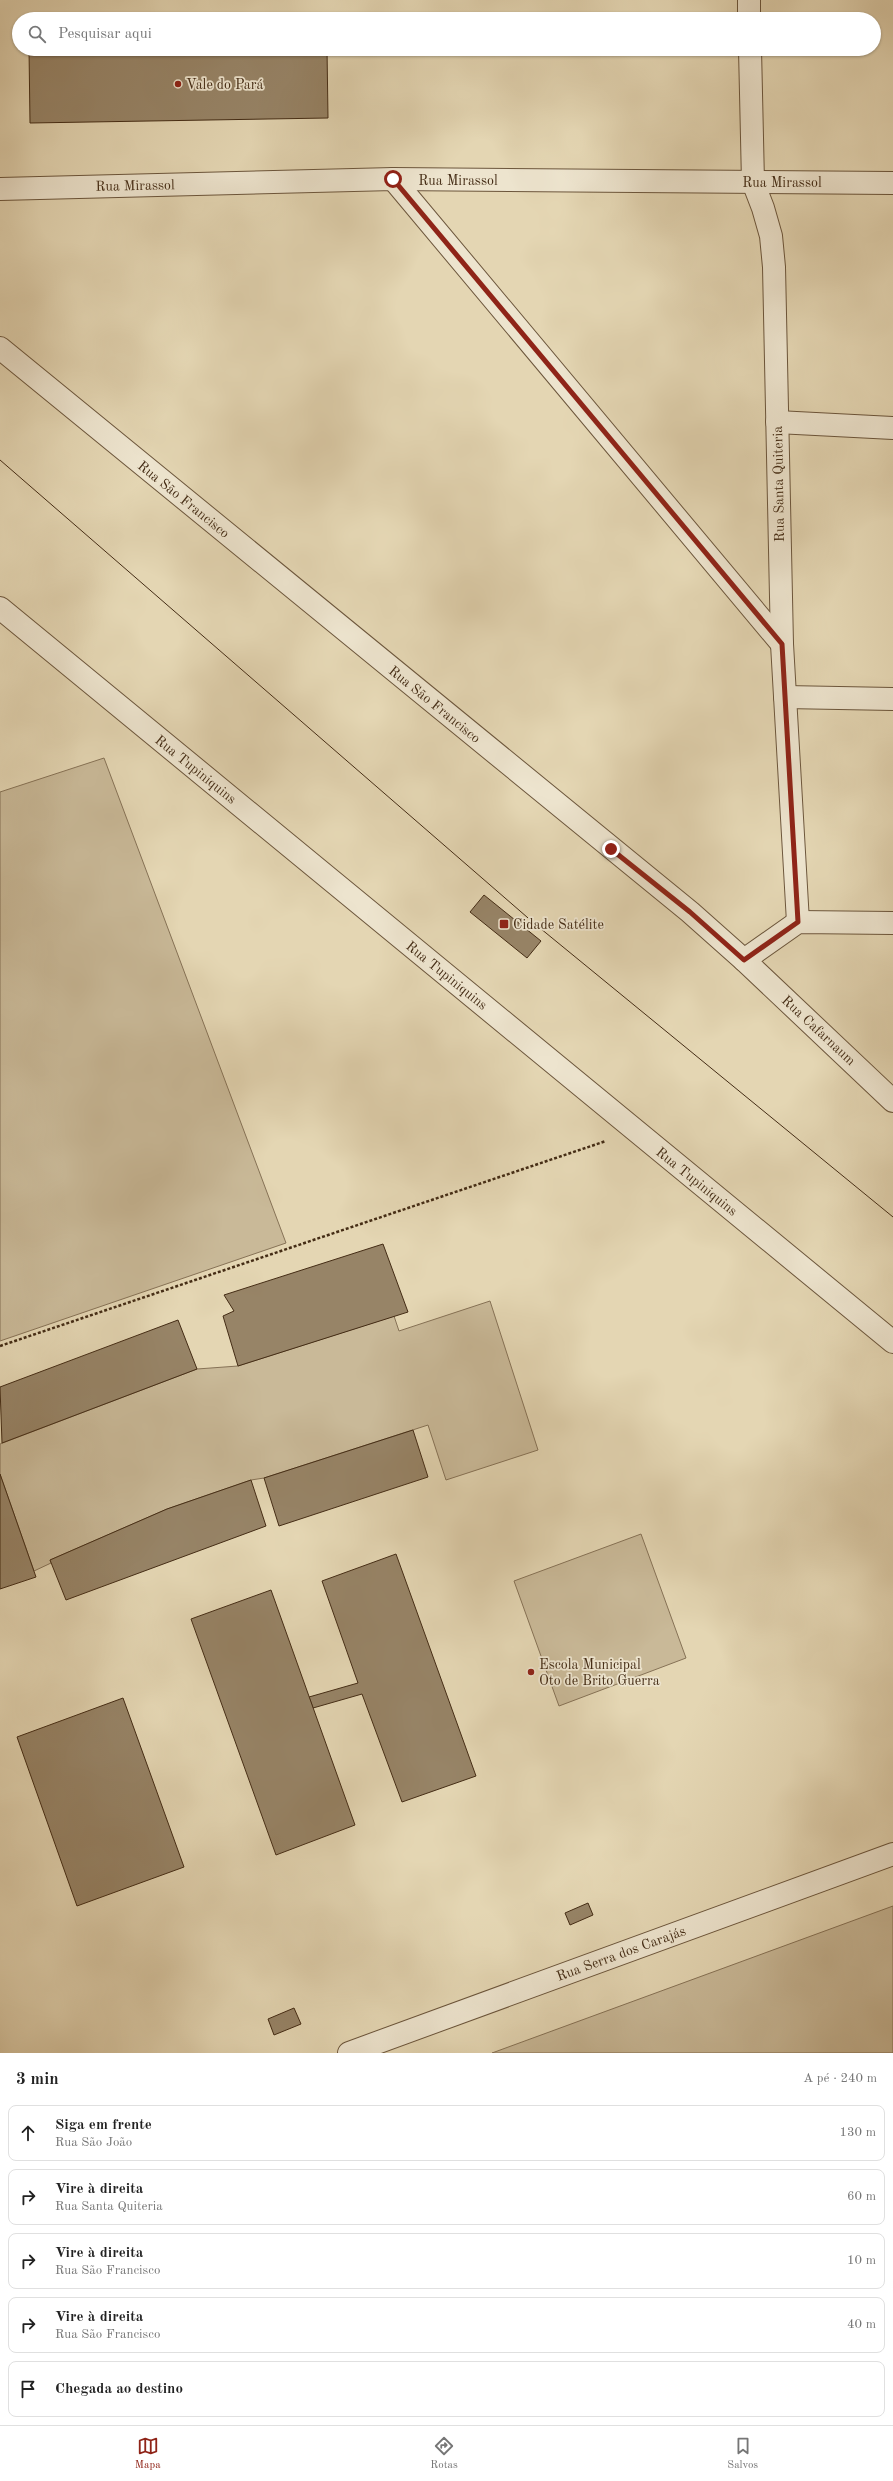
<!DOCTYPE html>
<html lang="pt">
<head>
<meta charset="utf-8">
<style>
  body { margin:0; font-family:"Old Standard TT",serif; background:#f6f6f6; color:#222 }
  .stop { position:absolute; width:12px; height:12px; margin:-9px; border:3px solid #8f2418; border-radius:50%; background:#fff }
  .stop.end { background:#8f2418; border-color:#fff; box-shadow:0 1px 4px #0008 }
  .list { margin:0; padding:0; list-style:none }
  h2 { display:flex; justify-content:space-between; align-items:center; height:52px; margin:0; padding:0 16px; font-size:17px }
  h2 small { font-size:13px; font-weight:400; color:#767676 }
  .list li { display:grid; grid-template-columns:26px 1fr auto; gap:12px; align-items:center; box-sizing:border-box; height:56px; margin:0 8px 8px; padding:0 8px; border:1px solid #e0e0e0; border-radius:8px }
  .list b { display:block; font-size:15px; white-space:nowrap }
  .list p { margin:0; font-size:13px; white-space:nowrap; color:#767676 }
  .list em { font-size:13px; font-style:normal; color:#767676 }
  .icon { flex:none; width:22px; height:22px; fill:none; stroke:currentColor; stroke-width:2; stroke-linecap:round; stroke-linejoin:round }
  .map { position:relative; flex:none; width:893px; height:2053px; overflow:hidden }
  .search { position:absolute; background:#fff; box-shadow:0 1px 3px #0004; left:12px; right:12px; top:12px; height:44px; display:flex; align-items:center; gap:10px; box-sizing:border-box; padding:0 14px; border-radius:22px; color:#767676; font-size:15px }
  .sheet { height:372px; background:#fff }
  nav { display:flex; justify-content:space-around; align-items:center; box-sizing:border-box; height:56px; border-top:1px solid #e0e0e0; background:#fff; font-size:11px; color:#767676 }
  nav a { display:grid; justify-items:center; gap:2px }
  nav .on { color:#8f2418 }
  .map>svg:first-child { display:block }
</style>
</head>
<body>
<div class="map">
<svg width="893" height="2053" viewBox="0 0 893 2053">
  <rect width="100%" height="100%" fill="#e4d6b3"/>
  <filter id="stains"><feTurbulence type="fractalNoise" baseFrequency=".005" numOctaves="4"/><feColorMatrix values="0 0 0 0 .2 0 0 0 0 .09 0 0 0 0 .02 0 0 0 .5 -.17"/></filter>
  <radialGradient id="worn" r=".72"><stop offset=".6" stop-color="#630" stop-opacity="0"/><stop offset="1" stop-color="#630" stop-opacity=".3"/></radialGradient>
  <g fill="#c9b998" stroke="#867256">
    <path d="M104 758 286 1243 0 1341V792Z"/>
    <path d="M490 1301 538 1450 446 1480 428 1425 264 1478 251 1480 167 1509 50 1560 51 1563 34 1571 0 1474V1444L197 1369 238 1366 394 1316 399 1331Z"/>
    <path d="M641 1534 686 1658 559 1706 514 1581Z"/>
    <path d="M893 1906V2053H492Z"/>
  </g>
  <g fill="#978467" stroke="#442c15">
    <path d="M29 49H327L328 118 30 123Z"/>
    <path d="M484 895 541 941 527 958 470 912Z"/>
    <path d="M383 1244 408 1312 238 1366 223 1316 234 1311 224 1295Z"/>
    <path d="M178 1320 197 1369 2 1443 0 1387Z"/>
    <path d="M413 1430 428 1477 279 1526 264 1478Z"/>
    <path d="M0 1474 36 1577 0 1589Z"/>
    <path d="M251 1480 266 1526 66 1600 50 1560 167 1509Z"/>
    <path d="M396 1554 476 1776 402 1802 362 1694 313 1708 309 1697 358 1683 322 1581Z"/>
    <path d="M271 1590 355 1825 276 1855 191 1619Z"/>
    <path d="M123 1698 184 1867 77 1906 17 1737Z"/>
    <path d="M588 1903 593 1915 570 1925 565 1913Z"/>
    <path d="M294 2008 301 2024 274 2035 268 2019Z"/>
  </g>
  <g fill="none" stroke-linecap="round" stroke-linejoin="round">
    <g stroke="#6c563c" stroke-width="24">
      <g id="street">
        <path d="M749 0V19"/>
        <path d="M750 49 753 182 763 208 771 236 774 267 782 644 798 922"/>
        <path d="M393 179 782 644"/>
        <path d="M0 189 393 179 893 183"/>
        <path d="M0 348 690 912 744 960 893 1101"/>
        <path d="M777 422 893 428"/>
        <path d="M0 608 893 1342"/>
        <path d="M785 697 893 699"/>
        <path d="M744 960 798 922 893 923"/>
        <path d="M349 2053 893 1854"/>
      </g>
    </g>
    <path stroke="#442c15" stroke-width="2.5" stroke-dasharray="3 2" stroke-linecap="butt" d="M0 1346 606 1141"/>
    <use href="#street" stroke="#ede4ce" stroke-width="22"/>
    <path stroke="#442c15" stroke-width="1" d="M0 460 535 924 893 1217"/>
  </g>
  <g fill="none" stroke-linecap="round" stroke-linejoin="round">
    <path stroke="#8f2418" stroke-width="5" d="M393 179 782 644 798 922 744 960 690 912 611 849"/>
  </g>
  <g fill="#8f2418" stroke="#ede4ce" stroke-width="1.5">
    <circle cx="178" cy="84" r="4"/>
    <rect x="499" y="919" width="10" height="10" rx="2"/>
    <circle cx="531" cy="1672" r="4"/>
  </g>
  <g text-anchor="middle" stroke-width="3.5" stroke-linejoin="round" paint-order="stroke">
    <g font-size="14" fill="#442c15" stroke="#ede4ce" text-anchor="start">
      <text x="186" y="89">Vale do Pará</text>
      <text x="513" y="929">Cidade Satélite</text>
      <text x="539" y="1669">Escola Municipal<tspan x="539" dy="16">Oto de Brito Guerra</tspan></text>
    </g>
    <g font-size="14" fill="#442c15" stroke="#ede4ce">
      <text x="458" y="185">Rua Mirassol</text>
      <text x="782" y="187">Rua Mirassol</text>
      <text transform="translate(135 185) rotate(-1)" y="5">Rua Mirassol</text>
      <text transform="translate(778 484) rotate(-91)" y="5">Rua Santa Quiteria</text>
      <text transform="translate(184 499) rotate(39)" y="5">Rua São Francisco</text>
      <text transform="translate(435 704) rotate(39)" y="5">Rua São Francisco</text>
      <text transform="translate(196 769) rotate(39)" y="5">Rua Tupiniquins</text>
      <text transform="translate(447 975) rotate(39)" y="5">Rua Tupiniquins</text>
      <text transform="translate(819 1030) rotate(43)" y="5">Rua Cafarnaum</text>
      <text transform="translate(697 1181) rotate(39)" y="5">Rua Tupiniquins</text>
      <text transform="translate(621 1953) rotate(-20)" y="5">Rua Serra dos Carajás</text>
    </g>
  </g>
  <rect width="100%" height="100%" filter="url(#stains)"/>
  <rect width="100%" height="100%" fill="url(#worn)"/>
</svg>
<div class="stop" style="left:393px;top:179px"></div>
<div class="stop end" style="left:611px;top:849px"></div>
<div class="search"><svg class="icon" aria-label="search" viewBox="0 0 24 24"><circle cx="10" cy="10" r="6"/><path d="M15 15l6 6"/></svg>Pesquisar aqui</div>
</div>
<section class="sheet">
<h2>3 min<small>A pé · 240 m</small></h2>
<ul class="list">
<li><svg class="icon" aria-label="ahead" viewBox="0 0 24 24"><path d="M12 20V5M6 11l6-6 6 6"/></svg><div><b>Siga em frente</b><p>Rua São João</p></div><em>130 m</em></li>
<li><svg class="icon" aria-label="right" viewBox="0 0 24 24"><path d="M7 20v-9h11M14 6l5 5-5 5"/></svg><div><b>Vire à direita</b><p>Rua Santa Quiteria</p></div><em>60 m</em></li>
<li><svg class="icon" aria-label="right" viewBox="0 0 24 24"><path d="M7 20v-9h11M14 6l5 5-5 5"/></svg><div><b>Vire à direita</b><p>Rua São Francisco</p></div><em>10 m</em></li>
<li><svg class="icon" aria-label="right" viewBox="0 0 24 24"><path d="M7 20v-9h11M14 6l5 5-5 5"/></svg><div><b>Vire à direita</b><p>Rua São Francisco</p></div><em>40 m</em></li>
<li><svg class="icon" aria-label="arrive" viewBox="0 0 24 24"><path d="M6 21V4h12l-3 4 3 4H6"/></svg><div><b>Chegada ao destino</b></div></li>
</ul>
</section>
<nav>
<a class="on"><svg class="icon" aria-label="map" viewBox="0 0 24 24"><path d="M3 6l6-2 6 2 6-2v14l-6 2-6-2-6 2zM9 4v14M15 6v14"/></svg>Mapa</a>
<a><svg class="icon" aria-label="directions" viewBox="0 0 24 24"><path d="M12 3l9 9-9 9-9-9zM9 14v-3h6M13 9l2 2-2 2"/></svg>Rotas</a>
<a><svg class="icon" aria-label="saved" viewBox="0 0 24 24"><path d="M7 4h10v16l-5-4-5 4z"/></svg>Salvos</a>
</nav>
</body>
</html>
